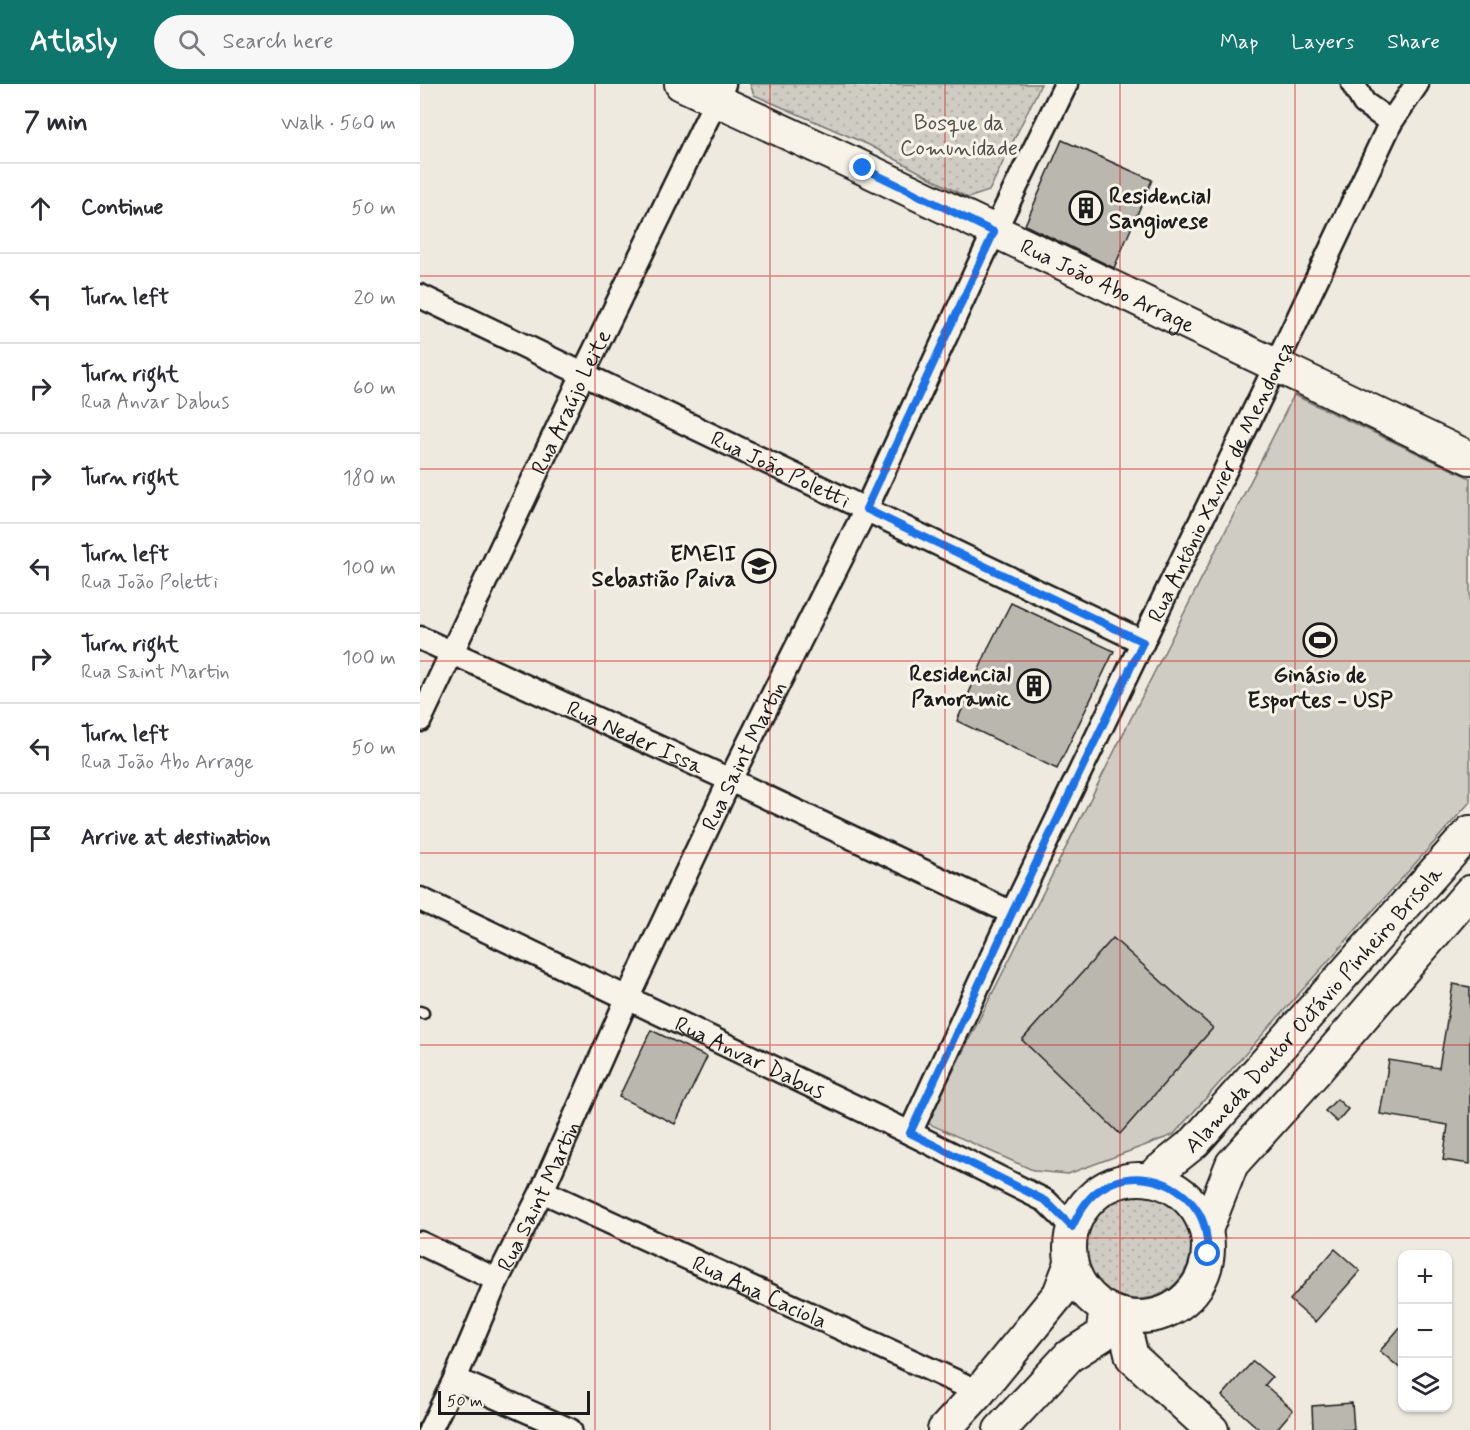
<!DOCTYPE html>
<html lang="en">
<head>
<meta charset="utf-8">
<style>
  body { margin:0; font-family:Mynerve,sans-serif; background:#f7f7f7; color:#2b2b33 }
  .controls { position:absolute; right:18px; bottom:18px; display:grid; overflow:hidden; border-radius:12px; box-shadow:0 2px 4px #0004 }
  .controls button { width:54px; height:54px; display:grid; place-items:center; padding:0; border:0; border-bottom:2px solid #e1e1e2; background:#fff; color:#2b2b33; font:30px sans-serif }
  .scale { position:absolute; left:18px; bottom:15px; width:152px; box-sizing:border-box; padding-left:6px; border:3px solid #1c1c1c; border-top:0; font-size:16px; line-height:21px; white-space:nowrap; color:#1c1c1c; -webkit-text-stroke:4px #f7f3e8; paint-order:stroke }
  .stop { position:absolute; width:18px; height:18px; margin:-14px; border:4px solid #1a73e8; border-radius:50%; background:#fff }
  .stop.end { background:#1a73e8; border-color:#fff; box-shadow:0 2px 6px #0008 }
  .list { margin:0; padding:0; list-style:none }
  h2 { display:flex; justify-content:space-between; align-items:center; height:78px; margin:0; padding:0 24px; font-size:26px }
  h2 small { font-size:20px; font-weight:400; color:#7c7c81 }
  .list li { display:grid; grid-template-columns:39px 1fr auto; gap:18px; align-items:center; box-sizing:border-box; height:90px; padding:0 24px; border-top:2px solid #e1e1e2 }
  .list b { display:block; font-size:22px; white-space:nowrap }
  .list p { margin:0; font-size:20px; white-space:nowrap; color:#7c7c81 }
  .list em { font-size:20px; font-style:normal; color:#7c7c81 }
  .icon { flex:none; width:33px; height:33px; fill:none; stroke:currentColor; stroke-width:2; stroke-linecap:round; stroke-linejoin:round }
  .map { position:relative; flex:none; width:1050px; height:1346px; overflow:hidden }
  header { display:flex; align-items:center; gap:36px; box-sizing:border-box; height:84px; padding:0 30px; background:#0f766e; color:#fff }
  header strong { font-size:28px }
  nav { display:flex; gap:33px; margin-inline-start:auto; font-size:21px }
  .search { width:420px; height:54px; background:#f7f7f7; display:flex; align-items:center; gap:15px; box-sizing:border-box; padding:0 21px; border-radius:33px; color:#7c7c81; font-size:22px }
  main { display:flex }
  aside { flex:1; background:#fff }
  .map>svg:first-child { display:block }
</style>
</head>
<body>
<header>
<strong>Atlasly</strong>
<div class="search"><svg class="icon" aria-label="search" viewBox="0 0 24 24"><circle cx="10" cy="10" r="6"/><path d="M15 15l6 6"/></svg>Search here</div>
<nav><a>Map</a><a>Layers</a><a>Share</a></nav>
</header>
<main>
<aside>
<h2>7 min<small>Walk · 560 m</small></h2>
<ul class="list">
<li><svg class="icon" aria-label="ahead" viewBox="0 0 24 24"><path d="M12 20V5M6 11l6-6 6 6"/></svg><div><b>Continue</b></div><em>50 m</em></li>
<li><svg class="icon" aria-label="left" viewBox="0 0 24 24"><path d="M17 20v-9H6M10 6l-5 5 5 5"/></svg><div><b>Turn left</b></div><em>20 m</em></li>
<li><svg class="icon" aria-label="right" viewBox="0 0 24 24"><path d="M7 20v-9h11M14 6l5 5-5 5"/></svg><div><b>Turn right</b><p>Rua Anvar Dabus</p></div><em>60 m</em></li>
<li><svg class="icon" aria-label="right" viewBox="0 0 24 24"><path d="M7 20v-9h11M14 6l5 5-5 5"/></svg><div><b>Turn right</b></div><em>180 m</em></li>
<li><svg class="icon" aria-label="left" viewBox="0 0 24 24"><path d="M17 20v-9H6M10 6l-5 5 5 5"/></svg><div><b>Turn left</b><p>Rua João Poletti</p></div><em>100 m</em></li>
<li><svg class="icon" aria-label="right" viewBox="0 0 24 24"><path d="M7 20v-9h11M14 6l5 5-5 5"/></svg><div><b>Turn right</b><p>Rua Saint Martin</p></div><em>100 m</em></li>
<li><svg class="icon" aria-label="left" viewBox="0 0 24 24"><path d="M17 20v-9H6M10 6l-5 5 5 5"/></svg><div><b>Turn left</b><p>Rua João Abo Arrage</p></div><em>50 m</em></li>
<li><svg class="icon" aria-label="arrive" viewBox="0 0 24 24"><path d="M6 21V4h12l-3 4 3 4H6"/></svg><div><b>Arrive at destination</b></div></li>
</ul>
</aside>
<div class="map">
<svg width="1050" height="1346" viewBox="0 0 1050 1346">
  <defs>
    <pattern id="park-dots" width="8" height="8" patternUnits="userSpaceOnUse" patternTransform="scale(1.5)"><rect width="8" height="8" fill="#cfccc3"/><path d="M2 2h.1M6 6h.1" fill="none" stroke="#b1afa7" stroke-width="1.8" stroke-linecap="round"/></pattern>
  </defs>
  <rect width="100%" height="100%" fill="#eeeae0"/>
  <filter id="ink" filterUnits="userSpaceOnUse"><feTurbulence type="fractalNoise" baseFrequency=".0167" numOctaves="2"/><feDisplacementMap in="SourceGraphic" scale="12" xChannelSelector="R" yChannelSelector="G"/><feConvolveMatrix kernelMatrix="1 2 1 2 8 2 1 2 1" color-interpolation-filters="sRGB"/></filter>
  <g filter="url(#ink)">
    <g fill="url(#park-dots)" stroke="#767470" stroke-width="1.5">
      <path d="M330 0H621L569 107 548 114 449 61 334 11Z"/>
      <circle cx="718" cy="1162" r="53"/>
    </g>
    <path fill="#cfccc3" stroke="#767470" stroke-width="1.5" d="M874 311 1050 394V718L753 1051 648 1090 615 1087 507 1039Z"/>
    <g fill="#bab7af" stroke="#1c1c1c" stroke-width="1.5">
      <path d="M642 56 732 96 694 184 605 141Z"/>
      <path d="M591 519 694 567 637 685 537 637 570 560Z"/>
      <path d="M693 854 793 944 700 1050 602 956Z"/>
      <path d="M1033 900 1050 903V1080L1023 1076 1028 1041 960 1030 969 976 1019 984Z"/>
      <path d="M231 946 287 973 255 1040 199 1013Z"/>
      <path d="M917 1015 928 1025 917 1038 905 1027Z"/>
      <path d="M915 1165 940 1187 895 1238 870 1216Z"/>
      <path d="M982 1241V1286L960 1267Z"/>
      <path d="M833 1277 852 1293 845 1301 873 1326 856 1346H840L802 1312Z"/>
      <path d="M932 1319 934 1346H893L892 1322Z"/>
    </g>
    <g fill="none" stroke-linecap="round" stroke-linejoin="round">
      <g stroke="#1c1c1c" stroke-width="15">
        <path id="lane" d="M0 928 3 929"/>
      </g>
      <g stroke="#1c1c1c" stroke-width="27">
        <g id="street">
          <path d="M933 0 944 19 971 38"/>
          <path id="s1" d="M0 212 723 558"/>
          <path id="s2" d="M0 554 310 696 592 829"/>
          <path id="s3" d="M0 636 163 290 304 0"/>
          <path id="s4" d="M0 815 490 1049 626 1117 652 1143"/>
          <path id="s5" d="M490 1049 592 829 856 281 971 38 997 0"/>
          <path id="s6" d="M122 1107 559 1308"/>
          <path d="M0 1159 77 1196"/>
          <path d="M35 1295 150 1346"/>
          <path id="s7" d="M10 1346 35 1295 77 1196 122 1107 208 913 310 696 446 425 574 148 646 0"/>
        </g>
      </g>
      <g stroke="#1c1c1c" stroke-width="36">
        <g id="secondary">
          <path id="s8" d="M261 0 443 84 1050 374"/>
          <circle cx="719" cy="1164" r="69"/>
          <path id="s9" d="M729 1095 775 1058 1050 748"/>
          <path d="M786 1146 812 1080 895 988 1050 808"/>
          <path d="M702 1231 712 1273 792 1346"/>
          <path d="M524 1346 559 1308 639 1210 651 1179"/>
          <path d="M580 1346 649 1272 682 1251 686 1225"/>
        </g>
      </g>
      <use href="#lane" stroke="#f7f3e8" stroke-width="10"/>
      <use href="#street" stroke="#f7f3e8" stroke-width="22"/>
      <use href="#secondary" stroke="#f7f3e8" stroke-width="32"/>
    </g>
  </g>
  <g fill="none" stroke-linecap="round" stroke-linejoin="round" filter="url(#ink)">
    <path stroke="#1a73e8" stroke-width="8" d="M443 84 574 148 446 425 723 558 592 829 490 1049 626 1117 652 1143C659 1129 666 1115 679 1106 710 1084 756 1094 777 1126 786 1139 787 1154 788 1170"/>
  </g>
  <path fill="none" stroke="#d62828" stroke-width="1.5" stroke-opacity="0.55" d="M175 0V1346M350 0V1346M525 0V1346M700 0V1346M875 0V1346M0 192H1050M0 385H1050M0 577H1050M0 769H1050M0 961H1050M0 1154H1050"/>
  <defs>
    <g id="building-ring" transform="scale(1.725)"><circle r="9.5" fill="#f7f3e8" stroke="#1c1c1c" stroke-width="1.5"/><path d="M-4-6H4V6H1V3H-1V6H-4ZM-2.5-4.3h1.7v1.8h-1.7ZM.8-4.3h1.7v1.8H.8ZM-2.5-1h1.7V.8h-1.7ZM.8-1h1.7V.8H.8Z" fill="#1c1c1c"/></g>
    <g id="school-ring" transform="scale(1.725)"><circle r="9.5" fill="#f7f3e8" stroke="#1c1c1c" stroke-width="1.5"/><path d="M0-5L7-2L0 1L-7-2ZM-4 1L0 2.5L4 1V4Q0 6-4 4Z" fill="#1c1c1c"/></g>
    <g id="stadium-ring" transform="scale(1.725)"><circle r="9.5" fill="#f7f3e8" stroke="#1c1c1c" stroke-width="1.5"/><path d="M0-5a6.5 5 0 1 0 0 10a6.5 5 0 1 0 0-10ZM-3.5-1.8h7v3.6h-7Z" fill="#1c1c1c"/></g>
  </defs>
  <g fill-rule="evenodd">
    <use href="#building-ring" x="666" y="124"/>
    <use href="#school-ring" x="339" y="482"/>
    <use href="#stadium-ring" x="900" y="556"/>
    <use href="#building-ring" x="614" y="602"/>
  </g>
  <g text-anchor="middle" stroke-width="6" stroke-linejoin="round" paint-order="stroke">
    <g font-size="22" fill="#52514e" stroke="#f7f3e8">
      <text x="539" y="46">Bosque da<tspan x="539" dy="25">Comunidade</tspan></text>
    </g>
    <g font-size="22" font-weight="bold" fill="#1c1c1c" stroke="#f7f3e8" text-anchor="end">
      <text x="689" y="119" text-anchor="start">Residencial<tspan x="689" dy="25">Sangiovese</tspan></text>
      <text x="316" y="477">EMEII<tspan x="316" dy="25">Sebastião Paiva</tspan></text>
      <text x="591" y="597">Residencial<tspan x="591" dy="25">Panoramic</tspan></text>
      <text x="900" y="598" text-anchor="middle">Ginásio de<tspan x="900" dy="25">Esportes - USP</tspan></text>
    </g>
    <g font-size="22" fill="#1c1c1c" stroke="#f7f3e8">
      <text dy="8" stroke="none"><textPath href="#s8" startOffset="472">Rua João Abo Arrage</textPath></text>
      <text dy="8" stroke="none"><textPath href="#s3" startOffset="352">Rua Araújo Leite</textPath></text>
      <text dy="8" stroke="none"><textPath href="#s1" startOffset="400">Rua João Poletti</textPath></text>
      <text dy="8" stroke="none"><textPath href="#s5" startOffset="722">Rua Antônio Xavier de Mendonça</textPath></text>
      <text dy="8" stroke="none"><textPath href="#s2" startOffset="237">Rua Neder Issa</textPath></text>
      <text dy="8" stroke="none"><textPath href="#s7" startOffset="744">Rua Saint Martin</textPath></text>
      <text dy="8" stroke="none"><textPath href="#s9" startOffset="237">Alameda Doutor Octávio Pinheiro Brisola</textPath></text>
      <text dy="8" stroke="none"><textPath href="#s4" startOffset="366">Rua Anvar Dabus</textPath></text>
      <text dy="8" stroke="none"><textPath href="#s7" startOffset="258">Rua Saint Martin</textPath></text>
      <text dy="8" stroke="none"><textPath href="#s6" startOffset="240">Rua Ana Caciola</textPath></text>
    </g>
  </g>
</svg>
<div class="controls">
<button>+</button>
<button>−</button>
<button><svg class="icon" aria-label="layers" viewBox="0 0 24 24"><path d="M12 4l9 5-9 5-9-5zM3 14l9 5 9-5"/></svg></button>
</div>
<div class="scale">50 m</div>
<div class="stop" style="left:788px;top:1170px"></div>
<div class="stop end" style="left:443px;top:84px"></div>
</div>
</main>
</body>
</html>
